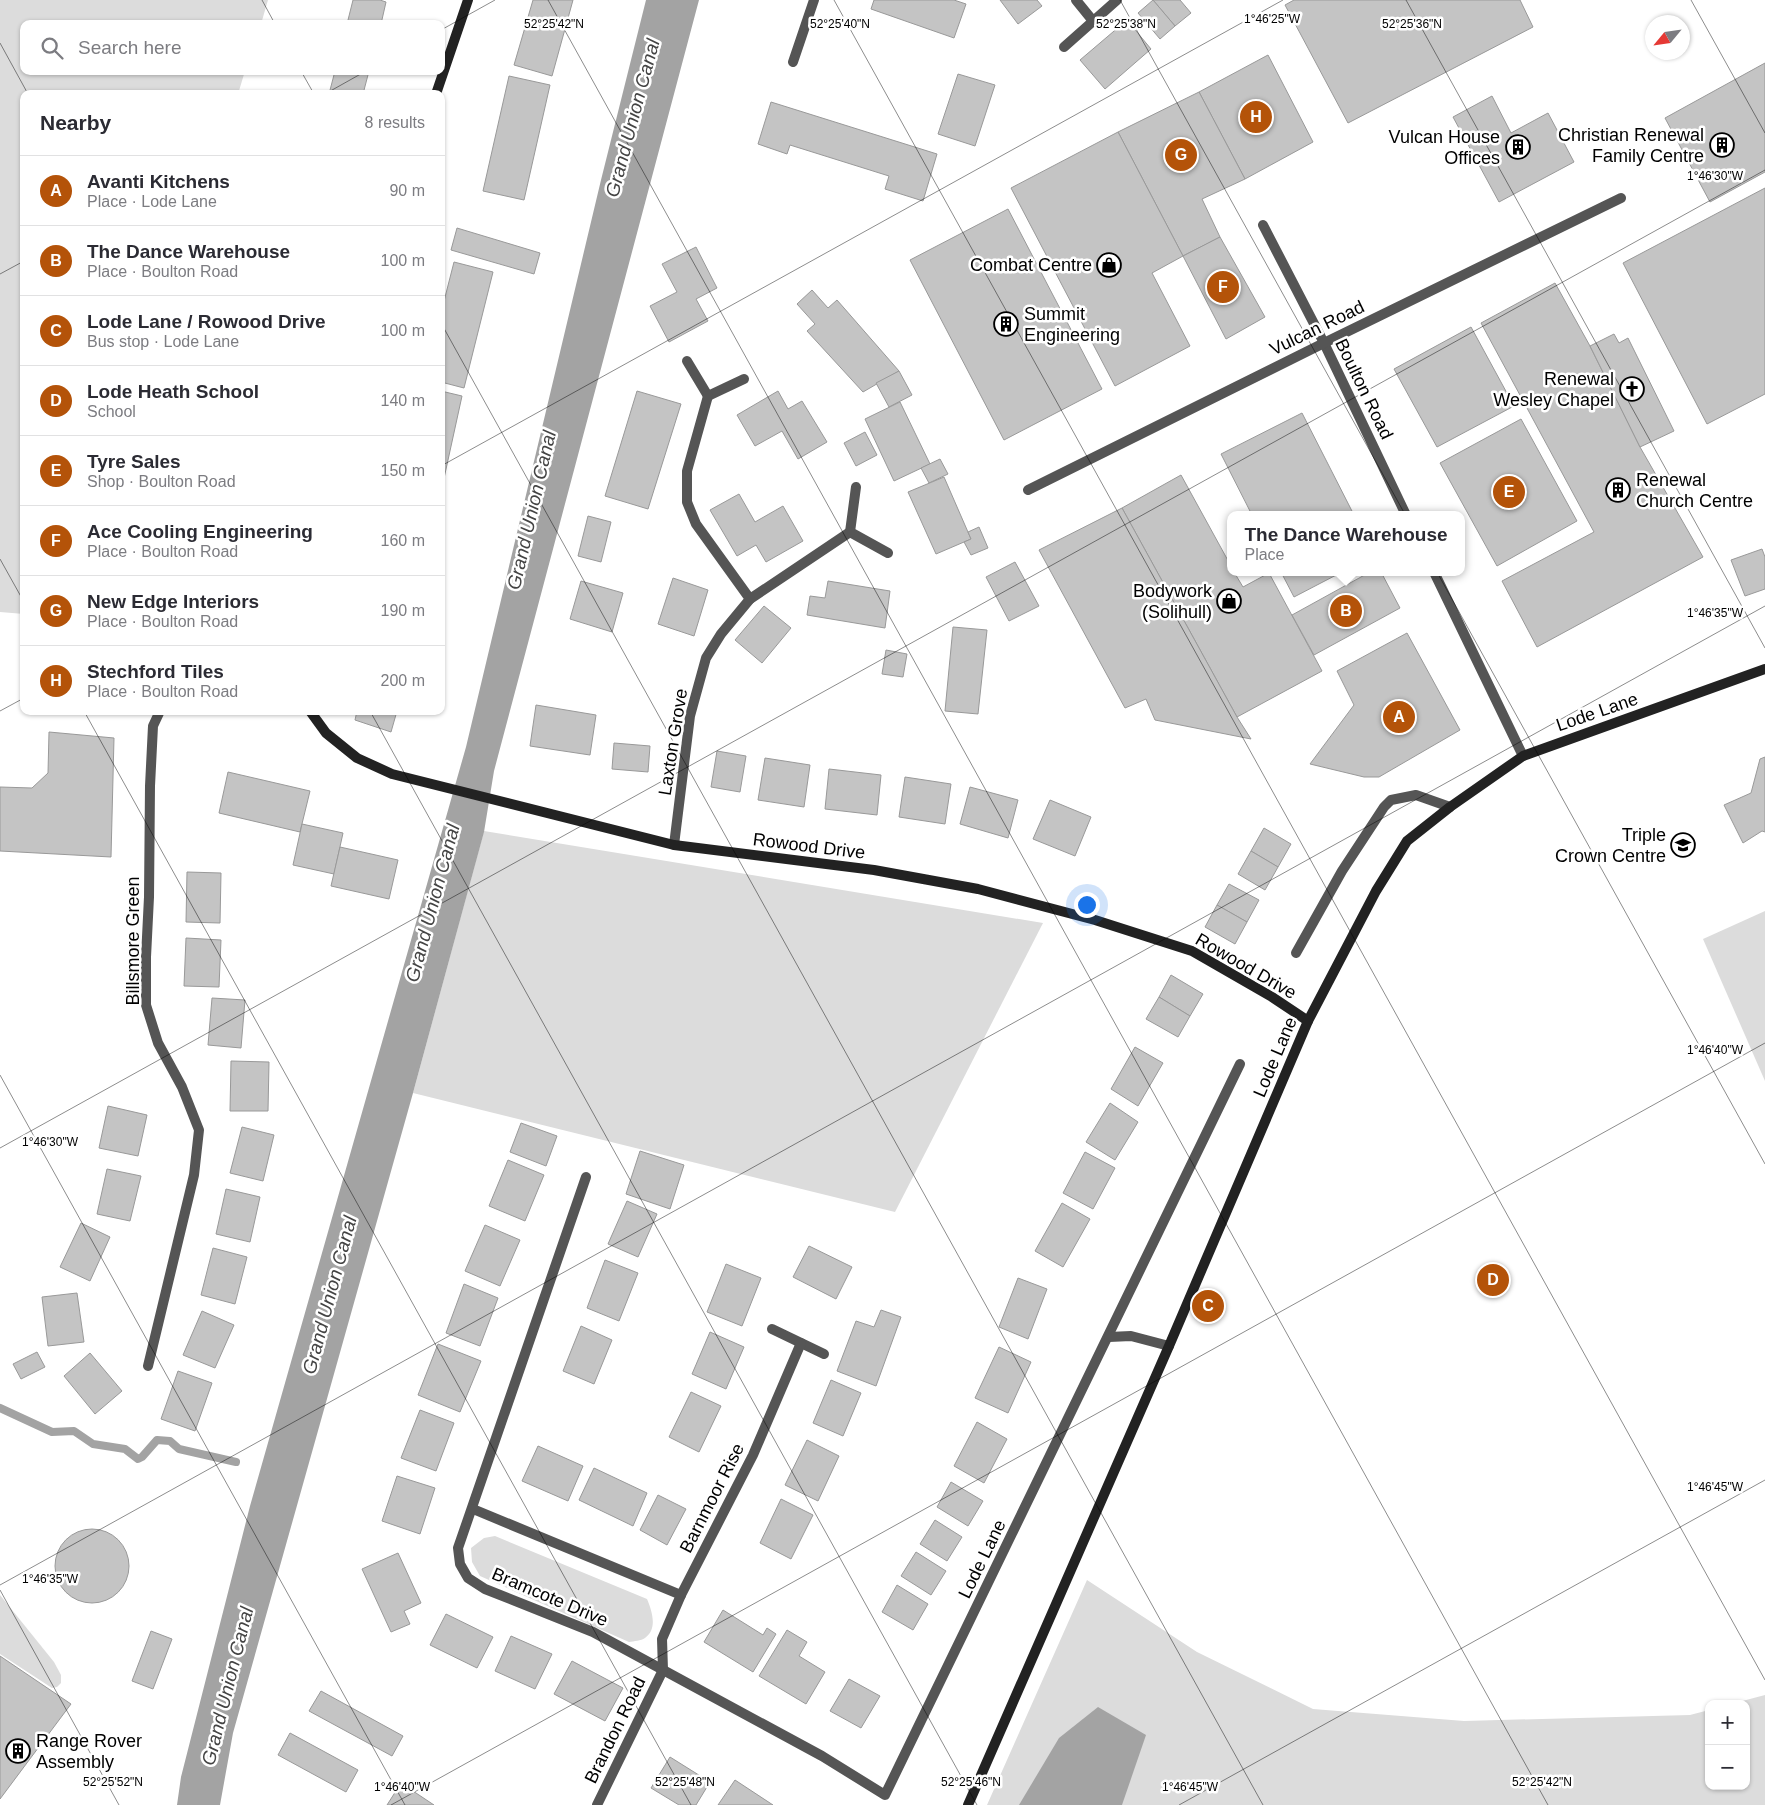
<!DOCTYPE html>
<html lang="en">
<head>
<meta charset="utf-8">
<style>
  body { margin:0; font-family:Helvetica,sans-serif; background:#f2f2f3; color:#2b2b33 }
  .controls { position:absolute; right:15px; bottom:15px; display:grid; overflow:hidden; border-radius:10px; box-shadow:0 1px 4px #0004 }
  .controls button { width:45px; height:45px; display:grid; place-items:center; padding:0; border:0; border-bottom:1px solid #e1e1e2; background:#fff; color:#2b2b33; font:25px sans-serif }
  .compass { position:absolute; left:1645px; top:15px; width:45px; height:45px; border-radius:50%; background:#fff; box-shadow:0 1px 4px #0004; rotate:241deg }
  .you { position:absolute; left:1086px; top:904px; width:18px; height:18px; margin:-12px; border:4px solid #fff; border-radius:50%; background:#1a73e8; box-shadow:0 0 0 8px #1a73e833 }
  .badge { display:grid; place-items:center; width:32px; height:32px; border-radius:50%; background:#b45309; color:#fff; font-size:16px; font-weight:700 }
  .pin { position:absolute; translate:-50% -50%; border:2px solid #fff; box-shadow:0 1px 5px #0006 }
  .popup { position:absolute; left:1227px; top:511px; width:238px; height:65px; box-sizing:border-box; display:grid; place-content:center; border-radius:10px; background:#fff; filter:drop-shadow(0 1px 4px #0005); font-size:16px; white-space:nowrap; color:#7c7c81 }
  .popup b { font-size:19px; color:#2b2b33 }
  .popup::after { content:''; position:absolute; left:50%; top:100%; margin-left:-10px; border:10px solid transparent; border-top-color:#fff }
  .list { margin:0; padding:0; list-style:none }
  h2 { display:flex; justify-content:space-between; align-items:center; height:65px; margin:0; padding:0 20px; font-size:21px }
  h2 small { font-size:16px; font-weight:400; color:#7c7c81 }
  .list li { display:grid; grid-template-columns:32px 1fr auto; gap:15px; align-items:center; box-sizing:border-box; height:70px; padding:0 20px; border-top:1px solid #e1e1e2 }
  .list b { display:block; font-size:19px; white-space:nowrap }
  .list p { margin:0; font-size:16px; white-space:nowrap; color:#7c7c81 }
  .list em { font-size:16px; font-style:normal; color:#7c7c81 }
  .icon { flex:none; width:28px; height:28px; fill:none; stroke:currentColor; stroke-width:2; stroke-linecap:round; stroke-linejoin:round }
  .map { position:relative; flex:none; width:1765px; height:1805px; overflow:hidden }
  .search { position:absolute; background:#fff; box-shadow:0 1px 4px #0004; left:20px; top:20px; width:425px; height:55px; display:flex; align-items:center; gap:12px; box-sizing:border-box; padding:0 18px; border-radius:10px; color:#7c7c81; font-size:19px }
  .panel { position:absolute; background:#fff; box-shadow:0 1px 4px #0004; left:20px; top:90px; width:425px; height:625px; border-radius:10px }
  .map>svg:first-child { display:block }
</style>
</head>
<body>
<div class="map">
<svg width="1765" height="1805" viewBox="0 0 1765 1805">
  <rect width="100%" height="100%" fill="#fff"/>
  <g fill="#dcdcdc">
    <path d="M0 0H268L261 24H24V71H245L238 94H24V614L0 612Z"/>
    <path d="M484 831 1043 923 895 1212 413 1093Z"/>
    <path d="M1765 911V1081L1703 939Z"/>
    <path d="M495 1536 647 1599C652 1611 658 1629 645 1638 641 1641 634 1641 629 1642L480 1576 472 1562 471 1548 484 1538Z"/>
    <path d="M1087 1580 1197 1652 1313 1709 1464 1721 1690 1715 1709 1710V1786H1746V1704H1731L1765 1695V1805H987Z"/>
    <path d="M0 1595 54 1662 61 1675V1683L57 1687 52 1688 0 1654Z"/>
  </g>
  <g fill="#a3a3a3">
    <path d="M646 0H699L494 771 484 832 413 1093 233 1733 220 1805H177L181 1777 250 1506 466 747 601 180Z"/>
    <path d="M1098 1707 1146 1735 1122 1805H1019L1059 1738Z"/>
  </g>
  <g fill="none" stroke-linecap="round" stroke-linejoin="round">
    <path stroke="#a3a3a3" stroke-width="8" d="M0 1408 52 1432 74 1431 93 1444 125 1449 138 1459 142 1457 157 1440 170 1441 179 1449 236 1462"/>
  </g>
  <g fill="#c4c4c4" stroke="#999">
    <path d="M353 0H380L386 2 381 24H347Z"/>
    <path d="M533 0H573L552 76 514 65Z"/>
    <path d="M874 0H954L966 4 954 38 871 9Z"/>
    <path d="M1000 0H1037L1042 6 1018 24Z"/>
    <path d="M1153 0H1180L1191 13 1175 26Z"/>
    <path d="M1153 0 1175 26 1160 39 1138 13Z"/>
    <path d="M1294 0H1520L1533 27 1348 123 1285 5Z"/>
    <path d="M1127 20 1151 49 1105 89 1080 60Z"/>
    <path d="M1268 55 1313 142 1245 179 1199 92Z"/>
    <path d="M1765 63V172L1710 202 1665 118Z"/>
    <path d="M335 71H369L363 94H329Z"/>
    <path d="M958 74 995 85 975 146 938 134Z"/>
    <path d="M509 76 550 85 524 200 483 191Z"/>
    <path d="M1199 92 1245 179 1202 199 1220 237 1183 256 1118 132Z"/>
    <path d="M1492 96 1511 133 1548 113 1574 162 1499 202 1453 117Z"/>
    <path d="M771 102 937 154 923 201 885 189 889 176 790 145 787 154 758 144Z"/>
    <path d="M1118 132 1183 256 1152 273 1190 346 1115 386 1011 188Z"/>
    <path d="M1765 188V394L1707 424 1623 263Z"/>
    <path d="M1008 209 1102 389 1004 440 910 260Z"/>
    <path d="M457 228 540 253 534 274 451 250Z"/>
    <path d="M1220 237 1265 317 1226 339 1183 256Z"/>
    <path d="M696 247 717 288 696 299 708 321 669 342 650 306 677 292 662 264Z"/>
    <path d="M454 262 493 272 464 388 441 382V313Z"/>
    <path d="M1555 283 1590 346 1640 447 1703 557 1537 647 1502 581 1594 532 1481 323Z"/>
    <path d="M812 290 828 308 837 300 899 371 863 392 807 331 815 324 797 304Z"/>
    <path d="M1471 327 1514 406 1437 447 1394 369Z"/>
    <path d="M1614 334 1619 343 1628 338 1674 431 1640 447 1590 346Z"/>
    <path d="M899 371 912 395 889 407 876 383Z"/>
    <path d="M441 391 462 396 441 492Z"/>
    <path d="M637 391 681 404 648 509 605 496Z"/>
    <path d="M778 391 788 409 802 401 827 442 798 459 782 431 755 446 737 415Z"/>
    <path d="M900 402 930 464 894 481 865 419Z"/>
    <path d="M1302 413 1354 515H1252L1221 454Z"/>
    <path d="M1521 419 1577 521 1497 566 1440 463Z"/>
    <path d="M865 432 877 455 856 466 844 443Z"/>
    <path d="M940 459 948 474 929 483 921 468Z"/>
    <path d="M1181 475 1231 566V572H1234L1243 587 1269 573 1322 671 1237 717 1122 508Z"/>
    <path d="M944 477 971 539 936 554 908 492Z"/>
    <path d="M739 494 755 522 783 506 803 541 766 562 756 545 737 556 710 510Z"/>
    <path d="M1122 508 1237 717 1251 739 1155 720 1146 699 1125 708 1039 550Z"/>
    <path d="M588 516 611 522 601 562 578 556Z"/>
    <path d="M979 527 988 548 971 555 964 542 971 539 968 532Z"/>
    <path d="M1762 549 1765 557V589L1745 596 1731 560Z"/>
    <path d="M1015 562 1039 606 1009 621 986 577Z"/>
    <path d="M1281 572H1342L1294 597Z"/>
    <path d="M1370 572H1381L1400 608 1314 655 1292 615Z"/>
    <path d="M673 578 708 590 694 636 658 624Z"/>
    <path d="M581 581 623 593 612 632 570 619Z"/>
    <path d="M828 581 890 591 885 628 807 615 810 596 825 598Z"/>
    <path d="M764 606 791 628 762 663 735 640Z"/>
    <path d="M953 627 987 630 978 714 945 711Z"/>
    <path d="M1407 633 1460 730 1379 777H1364L1310 764 1354 705 1337 671Z"/>
    <path d="M886 650 907 654 903 677 882 674Z"/>
    <path d="M536 705 596 715 590 755 530 746Z"/>
    <path d="M357 711H397L391 732 355 720Z"/>
    <path d="M49 732 114 738 111 857 0 851V787L32 788 48 773Z"/>
    <path d="M614 743 650 746 648 772 612 769Z"/>
    <path d="M717 751 746 756 740 792 711 787Z"/>
    <path d="M1765 757V832L1762 831 1743 843 1724 805 1751 793 1760 759Z"/>
    <path d="M765 758 810 765 804 807 758 800Z"/>
    <path d="M829 769 881 775 877 815 825 809Z"/>
    <path d="M228 772 310 791 300 832 219 813Z"/>
    <path d="M905 777 951 784 945 824 899 817Z"/>
    <path d="M970 787 1018 800 1008 838 960 824Z"/>
    <path d="M1050 800 1091 817 1075 856 1033 839Z"/>
    <path d="M302 824 343 833 334 874 293 865Z"/>
    <path d="M1264 828 1291 844 1278 867 1251 851Z"/>
    <path d="M340 847 398 860 389 899 331 886Z"/>
    <path d="M1251 851 1278 867 1265 890 1238 874Z"/>
    <path d="M187 872 221 873 220 923 186 922Z"/>
    <path d="M1229 884 1259 900 1247 922 1217 905Z"/>
    <path d="M1217 905 1247 922 1235 944 1205 927Z"/>
    <path d="M186 938 221 940 219 987 184 986Z"/>
    <path d="M1171 975 1203 994 1190 1016 1159 997Z"/>
    <path d="M1159 997 1190 1016 1178 1037 1146 1019Z"/>
    <path d="M212 998 245 1000 241 1048 208 1045Z"/>
    <path d="M1135 1047 1163 1063 1138 1106 1111 1089Z"/>
    <path d="M231 1061 269 1062 268 1111H230Z"/>
    <path d="M1110 1103 1138 1122 1115 1160 1086 1142Z"/>
    <path d="M108 1106 147 1115 138 1156 99 1148Z"/>
    <path d="M521 1123 557 1136 546 1166 510 1152Z"/>
    <path d="M242 1127 274 1135 263 1181 230 1173Z"/>
    <path d="M640 1151 684 1165 670 1209 626 1194Z"/>
    <path d="M1085 1152 1115 1168 1093 1209 1063 1193Z"/>
    <path d="M508 1160 544 1175 525 1221 489 1206Z"/>
    <path d="M107 1169 141 1176 130 1221 97 1214Z"/>
    <path d="M226 1189 260 1197 250 1242 216 1234Z"/>
    <path d="M627 1201 657 1214 638 1257 608 1244Z"/>
    <path d="M1062 1203 1090 1219 1063 1267 1035 1251Z"/>
    <path d="M81 1223 110 1237 90 1281 60 1267Z"/>
    <path d="M485 1225 520 1240 500 1286 465 1271Z"/>
    <path d="M809 1246 852 1267 836 1299 793 1277Z"/>
    <path d="M213 1248 247 1257 235 1304 201 1295Z"/>
    <path d="M605 1260 638 1273 619 1321 587 1308Z"/>
    <path d="M726 1264 761 1278 742 1326 707 1312Z"/>
    <path d="M1018 1278 1047 1289 1028 1339 999 1327Z"/>
    <path d="M464 1284 498 1298 480 1346 446 1333Z"/>
    <path d="M77 1293 84 1342 48 1346 42 1297Z"/>
    <path d="M881 1310 901 1317 876 1386 837 1371 856 1321 874 1327Z"/>
    <path d="M202 1311 234 1325 215 1368 183 1355Z"/>
    <path d="M581 1326 612 1340 594 1384 563 1371Z"/>
    <path d="M710 1332 744 1347 726 1389 692 1374Z"/>
    <path d="M438 1344 481 1361 460 1412 418 1395Z"/>
    <path d="M999 1347 1031 1362 1008 1413 975 1398Z"/>
    <path d="M37 1352 45 1367 21 1379 13 1364Z"/>
    <path d="M90 1353 122 1391 95 1414 64 1376Z"/>
    <path d="M178 1371 212 1383 195 1431 161 1419Z"/>
    <path d="M831 1380 861 1393 843 1436 813 1423Z"/>
    <path d="M691 1392 721 1406 699 1452 669 1437Z"/>
    <path d="M420 1410 454 1423 436 1471 401 1458Z"/>
    <path d="M977 1422 1007 1439 984 1483 954 1466Z"/>
    <path d="M807 1440 839 1456 818 1501 785 1485Z"/>
    <path d="M538 1446 583 1466 568 1501 522 1481Z"/>
    <path d="M594 1468 647 1493 633 1526 579 1500Z"/>
    <path d="M397 1476 435 1488 420 1534 382 1521Z"/>
    <path d="M951 1482 983 1501 968 1526 937 1507Z"/>
    <path d="M658 1495 686 1509 667 1545 640 1530Z"/>
    <path d="M781 1499 813 1515 791 1559 760 1543Z"/>
    <path d="M935 1520 962 1537 947 1561 920 1544Z"/>
    <circle cx="92" cy="1566" r="37"/>
    <path d="M916 1552 946 1571 931 1595 901 1576Z"/>
    <path d="M398 1553 421 1603 404 1611 410 1624 391 1632 362 1569Z"/>
    <path d="M897 1585 928 1604 913 1630 882 1612Z"/>
    <path d="M723 1610 763 1635 767 1628 776 1634 753 1672 704 1642Z"/>
    <path d="M446 1614 493 1637 477 1668 430 1645Z"/>
    <path d="M787 1630 807 1642 799 1656 825 1672 806 1704 759 1676Z"/>
    <path d="M151 1631 172 1639 153 1689 132 1681Z"/>
    <path d="M511 1636 552 1654 535 1689 495 1671Z"/>
    <path d="M0 1656 71 1704 0 1799Z"/>
    <path d="M572 1661 623 1688 605 1721 554 1694Z"/>
    <path d="M849 1679 880 1696 861 1728 830 1711Z"/>
    <path d="M321 1691 403 1736 392 1756 309 1711Z"/>
    <path d="M290 1733 358 1770 346 1792 278 1755Z"/>
    <path d="M670 1757 710 1782 696 1805H679L651 1788Z"/>
    <path d="M735 1780 773 1805H718Z"/>
    <path d="M401 1783 434 1805H387Z"/>
  </g>
  <g fill="none" stroke-linecap="round" stroke-linejoin="round">
    <g stroke="#555" stroke-width="10">
      <path d="M1076 0 1093 21"/>
      <path d="M1064 47 1117 0"/>
      <path d="M793 62 814 0"/>
      <path d="M1263 225 1324 343 1406 515"/>
      <path d="M687 361 708 396 744 379"/>
      <path d="M856 487 850 532 888 553"/>
      <path d="M1028 490 1324 343 1621 198"/>
      <path d="M1434 572 1523 756"/>
      <path d="M750 599 850 532"/>
      <path d="M674 845 690 716 706 658 721 634 750 599 696 524 687 502V471L708 396"/>
      <path d="M1296 953 1342 871 1384 807 1391 800 1416 795 1450 807"/>
      <path d="M586 1177 458 1548 460 1564 468 1578 485 1589 593 1632 822 1756 885 1795 1240 1064"/>
      <path d="M772 1329 824 1354"/>
      <path d="M1109 1337 1131 1336 1169 1346"/>
      <path d="M148 1366 194 1175 199 1130 182 1087 158 1043 146 1005V957L149 897 150 786 153 726 160 711"/>
      <path d="M473 1509 681 1595"/>
      <path d="M597 1805 663 1670 662 1639 681 1595 753 1455 801 1343"/>
    </g>
    <g stroke="#222" stroke-width="10">
      <path d="M436 94 468 0"/>
      <path d="M310 711 326 733 357 758 392 774 674 845 874 870 978 889 1095 920 1192 951 1272 997 1308 1021"/>
      <path d="M968 1805 1169 1346 1308 1021 1376 891 1407 841 1450 807 1523 756 1765 669"/>
    </g>
  </g>
  <path fill="none" stroke="#000" stroke-width="1" stroke-opacity="0.45" d="M262 0 275 24M548 0 1548 1805M834 0 1765 1680M1120 0 1765 1164M1406 0 1765 648M1691 0 1765 133M441 30 495 0M0 43 28 94M301 71 314 94M325 94 366 71M0 274 24 261M441 323 1263 1805M441 466 1283 0M0 559 24 602M0 711 24 698M84 711 691 1805M370 711 977 1805M0 1075 405 1805M0 1148 1765 170M0 1585 1765 606M0 1590 119 1805M391 1805 1765 1043M1179 1805 1765 1480"/>
  <defs>
    <g id="building-ring" transform="scale(1.25)"><circle r="9.5" fill="#fff" stroke="#000" stroke-width="1.5"/><path d="M-4-6H4V6H1V3H-1V6H-4ZM-2.5-4.3h1.7v1.8h-1.7ZM.8-4.3h1.7v1.8H.8ZM-2.5-1h1.7V.8h-1.7ZM.8-1h1.7V.8H.8Z" fill="#000"/></g>
    <g id="shop-ring" transform="scale(1.25)"><circle r="9.5" fill="#fff" stroke="#000" stroke-width="1.5"/><path d="M-5-2.5h2.3a2.7 3.5 0 0 1 5.4 0H5L5.5 6h-11ZM-1.5-2.5h3a1.5 2.3 0 0 0-3 0Z" fill="#000"/></g>
    <g id="church-ring" transform="scale(1.25)"><circle r="9.5" fill="#fff" stroke="#000" stroke-width="1.5"/><path d="M-1.2-6h2.4v3.5h3.3v2.4h-3.3V6h-2.4V-.1h-3.3v-2.4h3.3Z" fill="#000"/></g>
    <g id="school-ring" transform="scale(1.25)"><circle r="9.5" fill="#fff" stroke="#000" stroke-width="1.5"/><path d="M0-5L7-2L0 1L-7-2ZM-4 1L0 2.5L4 1V4Q0 6-4 4Z" fill="#000"/></g>
  </defs>
  <g fill-rule="evenodd">
    <use href="#building-ring" x="1722" y="145"/>
    <use href="#building-ring" x="1518" y="147"/>
    <use href="#shop-ring" x="1109" y="265"/>
    <use href="#building-ring" x="1006" y="324"/>
    <use href="#church-ring" x="1632" y="389"/>
    <use href="#building-ring" x="1618" y="490"/>
    <use href="#shop-ring" x="1229" y="601"/>
    <use href="#school-ring" x="1683" y="845"/>
    <use href="#building-ring" x="18" y="1751"/>
  </g>
  <g text-anchor="middle" stroke-width="5" stroke-linejoin="round" paint-order="stroke">
    <g font-size="18" fill="#000" stroke="#fff" text-anchor="end">
      <text x="1704" y="141">Christian Renewal<tspan x="1704" dy="21">Family Centre</tspan></text>
      <text x="1500" y="143">Vulcan House<tspan x="1500" dy="21">Offices</tspan></text>
      <text x="1092" y="271">Combat Centre</text>
      <text x="1024" y="320" text-anchor="start">Summit<tspan x="1024" dy="21">Engineering</tspan></text>
      <text x="1614" y="385">Renewal<tspan x="1614" dy="21">Wesley Chapel</tspan></text>
      <text x="1636" y="486" text-anchor="start">Renewal<tspan x="1636" dy="21">Church Centre</tspan></text>
      <text x="1212" y="597">Bodywork<tspan x="1212" dy="21">(Solihull)</tspan></text>
      <text x="1666" y="841">Triple<tspan x="1666" dy="21">Crown Centre</tspan></text>
      <text x="36" y="1747" text-anchor="start">Range Rover<tspan x="36" dy="21">Assembly</tspan></text>
    </g>
    <g font-size="18" fill="#000" stroke="#fff">
      <text transform="translate(1317 328) rotate(-26)" y="6">Vulcan Road</text>
      <text transform="translate(1364 389) rotate(64)" y="6">Boulton Road</text>
      <text transform="translate(1597 712) rotate(-19)" y="6">Lode Lane</text>
      <text transform="translate(673 742) rotate(-81)" y="6">Laxton Grove</text>
      <text transform="translate(809 846) rotate(7)" y="6">Rowood Drive</text>
      <text transform="translate(133 941) rotate(-90)" y="6">Billsmore Green</text>
      <text transform="translate(1246 966) rotate(30)" y="6">Rowood Drive</text>
      <text transform="translate(1275 1057) rotate(-67)" y="6">Lode Lane</text>
      <text transform="translate(712 1498) rotate(-63)" y="6">Barnmoor Rise</text>
      <text transform="translate(982 1559) rotate(-64)" y="6">Lode Lane</text>
      <text transform="translate(550 1597) rotate(23)" y="6">Bramcote Drive</text>
      <text transform="translate(615 1730) rotate(-64)" y="6">Brandon Road</text>
    </g>
    <g font-size="19" font-style="italic" fill="#444" stroke="#fff">
      <text transform="translate(632 118) rotate(-75)" y="7">Grand Union Canal</text>
      <text transform="translate(531 510) rotate(-77)" y="7">Grand Union Canal</text>
      <text transform="translate(432 903) rotate(-75)" y="7">Grand Union Canal</text>
      <text transform="translate(329 1295) rotate(-75)" y="7">Grand Union Canal</text>
      <text transform="translate(227 1686) rotate(-76)" y="7">Grand Union Canal</text>
    </g>
  </g>
  <g font-size="12" text-anchor="middle" fill="#000" stroke="#fff" stroke-width="5" stroke-linejoin="round" paint-order="stroke">
    <text x="1272" y="23">1°46'25"W</text>
    <text x="554" y="28">52°25'42"N</text>
    <text x="840" y="28">52°25'40"N</text>
    <text x="1126" y="28">52°25'38"N</text>
    <text x="1412" y="28">52°25'36"N</text>
    <text x="1715" y="180">1°46'30"W</text>
    <text x="1715" y="617">1°46'35"W</text>
    <text x="1715" y="1054">1°46'40"W</text>
    <text x="50" y="1146">1°46'30"W</text>
    <text x="1715" y="1491">1°46'45"W</text>
    <text x="50" y="1583">1°46'35"W</text>
    <text x="113" y="1786">52°25'52"N</text>
    <text x="685" y="1786">52°25'48"N</text>
    <text x="971" y="1786">52°25'46"N</text>
    <text x="1542" y="1786">52°25'42"N</text>
    <text x="402" y="1791">1°46'40"W</text>
    <text x="1190" y="1791">1°46'45"W</text>
  </g>
</svg>
<div class="controls">
<button>+</button>
<button>−</button>
</div>
<svg class="compass" viewBox="-18 -18 36 36"><path d="M0-13l5 13h-10z" fill="#e53935"/><path d="M0 13l5-13h-10z" fill="#7c7c81"/></svg>
<div class="you"></div>
<div class="pin badge" style="left:1399px;top:717px">A</div>
<div class="pin badge" style="left:1346px;top:611px">B</div>
<div class="popup"><b>The Dance Warehouse</b>Place</div>
<div class="pin badge" style="left:1208px;top:1306px">C</div>
<div class="pin badge" style="left:1493px;top:1280px">D</div>
<div class="pin badge" style="left:1509px;top:492px">E</div>
<div class="pin badge" style="left:1223px;top:287px">F</div>
<div class="pin badge" style="left:1181px;top:155px">G</div>
<div class="pin badge" style="left:1256px;top:117px">H</div>
<div class="search"><svg class="icon" aria-label="search" viewBox="0 0 24 24"><circle cx="10" cy="10" r="6"/><path d="M15 15l6 6"/></svg>Search here</div>
<section class="panel">
<h2>Nearby<small>8 results</small></h2>
<ul class="list">
<li><span class="badge">A</span><div><b>Avanti Kitchens</b><p>Place · Lode Lane</p></div><em>90 m</em></li>
<li><span class="badge">B</span><div><b>The Dance Warehouse</b><p>Place · Boulton Road</p></div><em>100 m</em></li>
<li><span class="badge">C</span><div><b>Lode Lane / Rowood Drive</b><p>Bus stop · Lode Lane</p></div><em>100 m</em></li>
<li><span class="badge">D</span><div><b>Lode Heath School</b><p>School</p></div><em>140 m</em></li>
<li><span class="badge">E</span><div><b>Tyre Sales</b><p>Shop · Boulton Road</p></div><em>150 m</em></li>
<li><span class="badge">F</span><div><b>Ace Cooling Engineering</b><p>Place · Boulton Road</p></div><em>160 m</em></li>
<li><span class="badge">G</span><div><b>New Edge Interiors</b><p>Place · Boulton Road</p></div><em>190 m</em></li>
<li><span class="badge">H</span><div><b>Stechford Tiles</b><p>Place · Boulton Road</p></div><em>200 m</em></li>
</ul>
</section>
</div>
</body>
</html>
